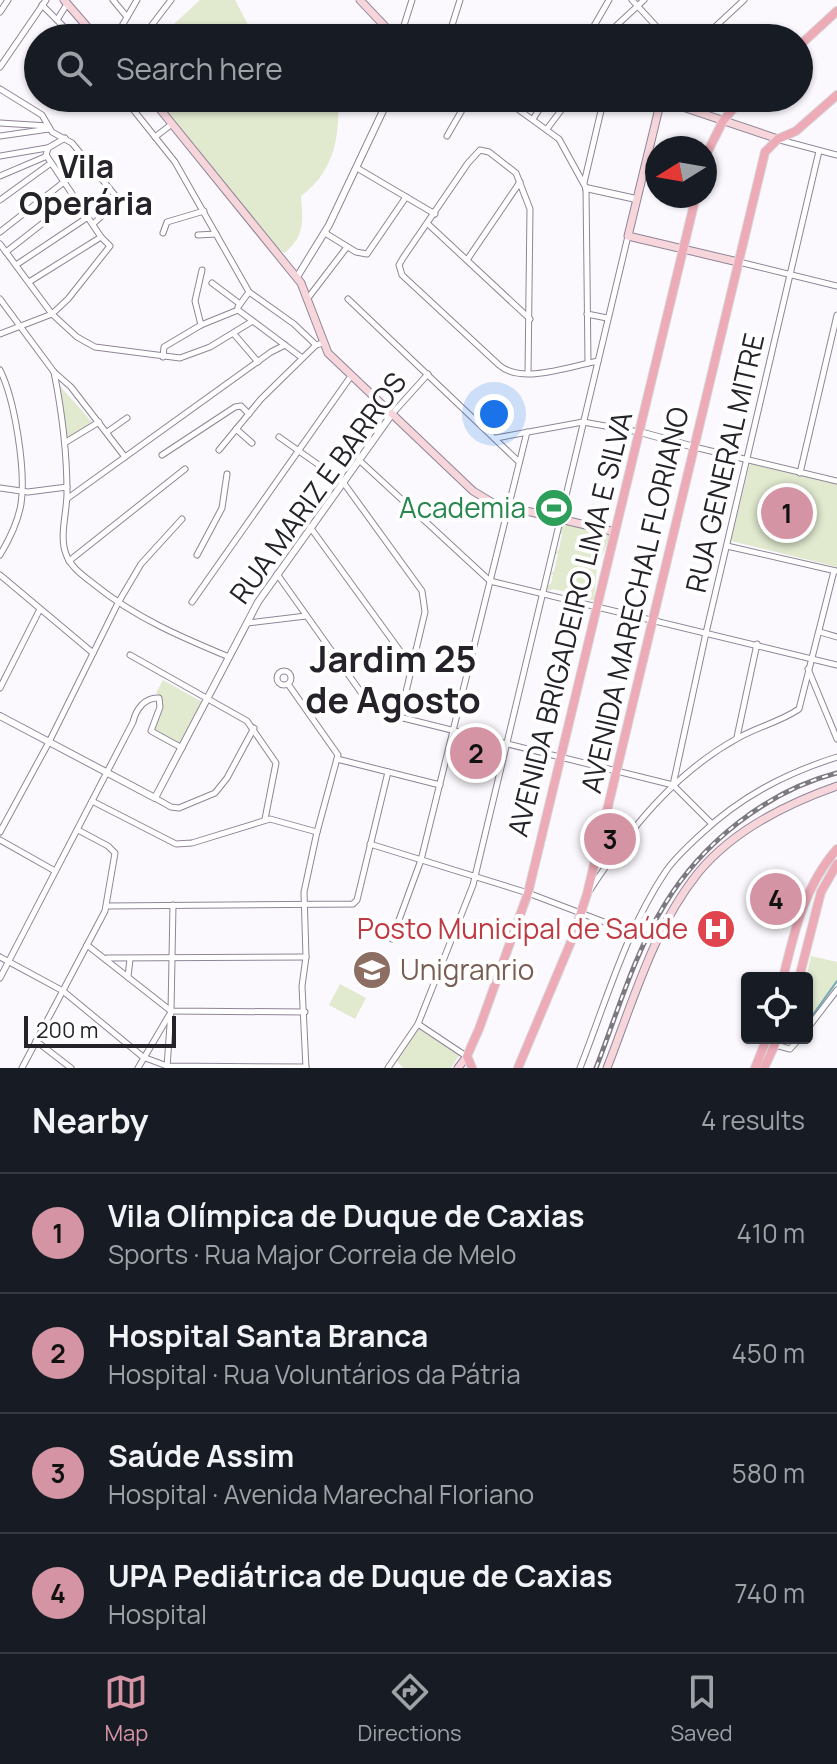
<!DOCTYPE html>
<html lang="en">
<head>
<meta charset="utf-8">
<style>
  body { margin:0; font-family:Manrope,sans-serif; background:#242831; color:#f1f3f6 }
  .controls { position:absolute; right:24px; bottom:24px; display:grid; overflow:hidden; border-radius:8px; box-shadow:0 2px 6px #0004 }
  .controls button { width:72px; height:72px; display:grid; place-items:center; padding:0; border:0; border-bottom:2px solid #363941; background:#171b24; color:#f1f3f6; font:40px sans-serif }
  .compass { position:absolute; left:645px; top:136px; width:72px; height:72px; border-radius:50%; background:#171b24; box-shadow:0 2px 6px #0004; rotate:259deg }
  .scale { position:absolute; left:24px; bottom:20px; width:152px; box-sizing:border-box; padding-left:8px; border:4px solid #26222a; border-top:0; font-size:22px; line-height:28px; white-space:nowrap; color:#26222a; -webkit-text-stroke:6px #fff; paint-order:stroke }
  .you { position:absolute; left:494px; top:414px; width:28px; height:28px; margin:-20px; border:6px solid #fff; border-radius:50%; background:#1a73e8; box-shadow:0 0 0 12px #1a73e833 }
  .badge { display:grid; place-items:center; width:52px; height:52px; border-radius:50%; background:#d594a4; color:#111; font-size:26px; font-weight:700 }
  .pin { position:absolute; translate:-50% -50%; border:4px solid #fff; box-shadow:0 2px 8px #0006 }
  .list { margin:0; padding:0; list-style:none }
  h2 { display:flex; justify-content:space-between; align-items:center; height:104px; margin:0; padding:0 32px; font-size:34px }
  h2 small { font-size:26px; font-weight:400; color:#9ea1a6 }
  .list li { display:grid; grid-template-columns:52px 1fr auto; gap:24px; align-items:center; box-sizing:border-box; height:120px; padding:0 32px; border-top:2px solid #363941 }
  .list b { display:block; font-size:30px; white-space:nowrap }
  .list p { margin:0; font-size:26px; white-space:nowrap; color:#9ea1a6 }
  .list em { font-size:26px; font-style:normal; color:#9ea1a6 }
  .icon { flex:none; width:44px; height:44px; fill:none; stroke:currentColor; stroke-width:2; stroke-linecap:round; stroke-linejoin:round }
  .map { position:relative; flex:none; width:837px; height:1068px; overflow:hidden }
  .search { position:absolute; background:#171b24; box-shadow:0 2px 6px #0004; left:24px; right:24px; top:24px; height:88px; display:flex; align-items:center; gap:20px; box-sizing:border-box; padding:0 28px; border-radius:44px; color:#9ea1a6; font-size:30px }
  .sheet { height:584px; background:#171b24 }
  nav { display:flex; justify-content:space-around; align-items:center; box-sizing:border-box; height:112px; border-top:2px solid #363941; background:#171b24; font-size:22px; color:#9ea1a6 }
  nav a { display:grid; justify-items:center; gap:4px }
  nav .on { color:#d594a4 }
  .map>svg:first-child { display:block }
</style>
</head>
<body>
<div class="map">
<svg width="837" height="1068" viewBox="0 0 837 1068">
  <rect width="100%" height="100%" fill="#fbf9fd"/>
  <g fill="#e1e9cf">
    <path d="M200 0H235L255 38H159Z"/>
    <path d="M154 98H338C340 137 334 172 301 196 303 221 305 235 285 253L276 249Z"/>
    <path d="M59 385 92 422 66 441Z"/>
    <path d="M750 463 837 484V567L731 541Z"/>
    <path d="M562 522 593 532 597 529 609 533V539L597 567 594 600 582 599 585 596 553 589 549 591 546 588 551 583 553 574 548 576 554 571 558 553 553 556 559 549 562 534 558 536Z"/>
    <path d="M163 680 204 703 182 745 152 730 162 699 156 693Z"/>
    <path d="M811 956 837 962V980L807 1021 806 978Z"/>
    <path d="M340 984 366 998 355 1019 329 1005Z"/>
    <path d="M417 1028 460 1054 451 1068H403L397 1061Z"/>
  </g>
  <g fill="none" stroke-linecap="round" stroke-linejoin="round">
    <path stroke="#73a8b1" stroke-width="2" d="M807 1023 837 981"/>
    <g stroke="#8f8598" stroke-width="7">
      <g id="minor">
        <path d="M113 0 127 17"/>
        <path d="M632 0 667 38"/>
        <path d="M42 5 75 38"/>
        <path d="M0 12 8 0"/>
        <path d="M57 20 67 4"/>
        <path d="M76 38 87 27"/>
        <path d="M115 38 137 0"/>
        <path d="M142 38 171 0"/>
        <path d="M400 38 412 0"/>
        <path d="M448 38 460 0"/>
        <path d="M587 38 609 0"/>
        <path d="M603 38 644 0"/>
        <path d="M703 38 744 0"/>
        <path d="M0 67 46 0"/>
        <path d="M0 89 42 115 52 132 72 143 119 200 93 224"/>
        <path d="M124 98 175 162 249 292 294 324 316 345"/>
        <path d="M722 98 732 108"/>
        <path d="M508 102 559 139 586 188 588 363"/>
        <path d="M533 119 546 99 560 105 562 109 547 129"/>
        <path d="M0 123 48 126"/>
        <path d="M0 136 49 129"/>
        <path d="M447 136 469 98"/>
        <path d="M155 137 172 124"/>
        <path d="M780 140 837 155"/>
        <path d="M0 156 47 148"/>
        <path d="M357 168 435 214"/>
        <path d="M0 176 47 156"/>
        <path d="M584 183 604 98"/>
        <path d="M0 200 51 163"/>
        <path d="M428 224 530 319"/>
        <path d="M0 232 64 182"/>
        <path d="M163 233 167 222 204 211"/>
        <path d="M325 233 356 252 367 254 406 197"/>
        <path d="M198 235 216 234"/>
        <path d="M0 244 52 314 77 337 95 347 180 358 210 347 251 322"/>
        <path d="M6 252 75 198"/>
        <path d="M467 260 520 182"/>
        <path d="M739 262 837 286"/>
        <path d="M16 265 88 217"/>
        <path d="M29 282 101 237"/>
        <path d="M212 283 240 304"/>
        <path d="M308 298 347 247"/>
        <path d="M0 299 54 372 71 387 125 457"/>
        <path d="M348 299 518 461"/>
        <path d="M238 307 249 292"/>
        <path d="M238 310 301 357"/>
        <path d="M587 314 607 318"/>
        <path d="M201 325 195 301 202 270"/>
        <path d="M0 334 52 314 68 299 110 246 101 237 46 155 48 148 65 138"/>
        <path d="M234 334 258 362"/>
        <path d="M163 357 164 347 201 325 238 310"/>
        <path d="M0 370C15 400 26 471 21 504 18 522 9 540 0 555"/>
        <path d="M54 372C62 412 67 453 67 493 67 512 59 537 66 554 70 567 85 577 95 585 136 618 181 637 229 657"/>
        <path d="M528 374 530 209 516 173 489 152 480 150 468 163 403 258 399 265 402 275 499 365C521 385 571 366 598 361"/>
        <path d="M392 414 428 374"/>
        <path d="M236 429 252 443"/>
        <path d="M107 432 127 418"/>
        <path d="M279 437 343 482 422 591 425 612 400 717"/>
        <path d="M496 438 583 422 639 432"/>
        <path d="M66 442 99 422"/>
        <path d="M694 447 837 481"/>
        <path d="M219 450 261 399 316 345 323 343"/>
        <path d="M162 455 235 407 241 406 249 414"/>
        <path d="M359 460 490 581 837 665"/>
        <path d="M800 473 837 315"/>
        <path d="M0 488 28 492 67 487"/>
        <path d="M68 498 271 352 285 345"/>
        <path d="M310 527 411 666"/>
        <path d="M727 546 836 571"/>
        <path d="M197 555 222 508 227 474"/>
        <path d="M69 561 185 469"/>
        <path d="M277 574 365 698 379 712 673 785 712 824"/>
        <path d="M0 575 93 653"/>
        <path d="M192 602 351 376"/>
        <path d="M247 623 306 616"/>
        <path d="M820 632 837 637"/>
        <path d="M130 655 247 721 276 763 265 819"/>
        <path d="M808 669 837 739"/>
        <circle cx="284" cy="678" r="7"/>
        <path d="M288 684 338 755 317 832 304 892 306 957 302 986 306 1068"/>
        <path d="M0 688 40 609"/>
        <path d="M737 737 757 644"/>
        <path d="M337 759 440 785"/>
        <path d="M673 785 706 633 819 151"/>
        <path d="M155 798 171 807 179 808 215 793 227 778 254 728"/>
        <path d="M92 801 176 844 192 843 270 819 317 832"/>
        <path d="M0 832 49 742 118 603 141 564 182 519"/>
        <path d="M0 840 55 871"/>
        <path d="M370 844 528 893 633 933"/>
        <path d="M590 890C629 830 674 773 738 738 757 727 780 722 799 709L834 571"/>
        <path d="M107 906 353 904 357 900 388 772"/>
        <path d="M392 939 421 860 527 432"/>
        <path d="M87 945 171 1011 305 1012"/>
        <path d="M0 957 63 991 143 1057 167 1066 306 1067"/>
        <path d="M107 958 306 957"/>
        <path d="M128 977 130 959"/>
        <path d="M0 978 133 722C136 709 145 697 159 698L160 707 151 731 182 748"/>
        <path d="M418 1024 466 1056"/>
        <path d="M807 1029 837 990"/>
        <path d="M36 1041 71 1068"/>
        <path d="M775 1045 790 1049 800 1038"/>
        <path d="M167 1067 171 1011 173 905"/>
        <path d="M22 1068 105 911 115 853 108 846 78 830"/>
        <path d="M138 1068 171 1012"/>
        <path d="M388 1068 418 1024 473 885 628 236"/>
        <path d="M580 1068C606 1002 626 930 666 871 675 858 688 846 700 835 740 797 784 774 837 757"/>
      </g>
    </g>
    <g stroke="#8f8598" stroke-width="8">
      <g id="tertiary">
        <path d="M586 188 636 199"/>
        <path d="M297 277 329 225 389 98"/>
        <path d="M640 432 694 447"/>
        <path d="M0 716 155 798 258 602 392 414"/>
      </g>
    </g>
    <g stroke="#8f8598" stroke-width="9">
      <g id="secondary">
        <path d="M64 0 97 38"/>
        <path d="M360 0 396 38"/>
        <path d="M151 98 301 283 328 353 473 491 493 503 615 532"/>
        <path d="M656 98 778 139"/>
        <path d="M661 100 628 236 738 262"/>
        <path d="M458 1068 467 1056"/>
        <path d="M607 1068C633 1002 653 929 698 873 733 830 786 804 837 786"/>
      </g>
    </g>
    <g stroke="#d8d7d9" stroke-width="10">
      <g id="primary">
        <path d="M799 46 837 11"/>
        <path d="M705 157 723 121 742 98"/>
        <path d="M783 978C794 932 805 885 837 849"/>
        <path d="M799 978 821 892 837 864"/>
        <path d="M472 1068 467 1056 479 1029 528 893 696 196"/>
        <path d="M518 1068 573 937 587 894 765 152 778 139 796 131 837 95"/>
        <path d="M755 1068 767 1038"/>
        <path d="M764 1068 778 1038"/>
      </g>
    </g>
    <use href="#minor" stroke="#fff" stroke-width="5"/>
    <use href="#tertiary" stroke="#fff" stroke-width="6"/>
    <use href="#secondary" stroke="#f6d5db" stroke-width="7"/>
    <use href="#primary" stroke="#edaab7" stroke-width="8"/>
    <g stroke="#7d7980" stroke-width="5">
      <path id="rail" d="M596 1068C617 1014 634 954 665 904 702 843 767 791 837 773"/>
    </g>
    <use href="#rail" stroke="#fff" stroke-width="2" stroke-dasharray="6" stroke-linecap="butt"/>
  </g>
  <defs>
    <g id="stadium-disc" transform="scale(2)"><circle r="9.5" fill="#2e9e5b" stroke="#fff"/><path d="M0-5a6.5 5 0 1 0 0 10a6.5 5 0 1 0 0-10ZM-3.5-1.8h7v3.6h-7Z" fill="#fff"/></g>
    <g id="hospital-disc" transform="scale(2)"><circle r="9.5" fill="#e0444e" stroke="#fff"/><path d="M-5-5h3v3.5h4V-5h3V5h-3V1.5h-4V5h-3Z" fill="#fff"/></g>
    <g id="university-disc" transform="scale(2)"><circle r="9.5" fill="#8d6e63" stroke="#fff"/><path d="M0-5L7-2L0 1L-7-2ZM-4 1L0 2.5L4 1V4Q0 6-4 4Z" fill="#fff"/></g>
  </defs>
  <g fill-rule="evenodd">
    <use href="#stadium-disc" x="554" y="508"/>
    <use href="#hospital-disc" x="716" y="929"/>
    <use href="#university-disc" x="372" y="970"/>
  </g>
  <g text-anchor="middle" stroke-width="8" stroke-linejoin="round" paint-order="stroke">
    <g font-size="28" fill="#26222a" stroke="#fff">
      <text transform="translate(725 463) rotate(-77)" y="10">RUA GENERAL MITRE</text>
      <text transform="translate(318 488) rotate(-54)" y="10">RUA MARIZ E BARROS</text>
      <text transform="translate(635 600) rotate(-77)" y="10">AVENIDA MARECHAL FLORIANO</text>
      <text transform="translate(570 624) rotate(-76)" y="10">AVENIDA BRIGADEIRO LIMA E SILVA</text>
    </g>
    <g font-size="28" fill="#27864d" stroke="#fff" text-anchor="end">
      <text x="526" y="518">Academia</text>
    </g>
    <g font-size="28" fill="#be3a42" stroke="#fff" text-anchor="end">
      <text x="688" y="939">Posto Municipal de Saúde</text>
    </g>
    <g font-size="28" fill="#785e54" stroke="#fff" text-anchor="start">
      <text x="400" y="980">Unigranrio</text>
    </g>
    <g font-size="32" font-weight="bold" fill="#26222a" stroke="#fff">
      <text x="86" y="178">Vila<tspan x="86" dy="37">Operária</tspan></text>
    </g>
    <g font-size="36" font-weight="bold" fill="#26222a" stroke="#fff">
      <text x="393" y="672">Jardim 25<tspan x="393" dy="41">de Agosto</tspan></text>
    </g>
  </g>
</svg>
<div class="controls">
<button><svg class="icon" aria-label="locate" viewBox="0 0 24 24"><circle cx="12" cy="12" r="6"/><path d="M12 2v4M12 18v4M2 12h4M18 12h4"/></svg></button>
</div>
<svg class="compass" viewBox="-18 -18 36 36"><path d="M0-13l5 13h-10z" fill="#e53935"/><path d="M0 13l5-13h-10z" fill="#9ea1a6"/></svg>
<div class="scale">200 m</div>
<div class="you"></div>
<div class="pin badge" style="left:787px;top:513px">1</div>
<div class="pin badge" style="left:476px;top:753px">2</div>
<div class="pin badge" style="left:610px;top:839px">3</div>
<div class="pin badge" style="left:776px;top:899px">4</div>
<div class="search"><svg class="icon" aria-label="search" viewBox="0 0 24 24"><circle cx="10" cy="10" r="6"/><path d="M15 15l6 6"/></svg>Search here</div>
</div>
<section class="sheet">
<h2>Nearby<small>4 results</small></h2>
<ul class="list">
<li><span class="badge">1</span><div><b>Vila Olímpica de Duque de Caxias</b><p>Sports · Rua Major Correia de Melo</p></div><em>410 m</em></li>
<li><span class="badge">2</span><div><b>Hospital Santa Branca</b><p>Hospital · Rua Voluntários da Pátria</p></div><em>450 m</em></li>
<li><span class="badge">3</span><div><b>Saúde Assim</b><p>Hospital · Avenida Marechal Floriano</p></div><em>580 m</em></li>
<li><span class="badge">4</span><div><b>UPA Pediátrica de Duque de Caxias</b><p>Hospital</p></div><em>740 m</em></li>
</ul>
</section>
<nav>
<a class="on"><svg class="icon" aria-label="map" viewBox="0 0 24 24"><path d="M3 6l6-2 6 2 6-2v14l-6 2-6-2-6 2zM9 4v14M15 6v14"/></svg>Map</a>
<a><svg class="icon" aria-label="directions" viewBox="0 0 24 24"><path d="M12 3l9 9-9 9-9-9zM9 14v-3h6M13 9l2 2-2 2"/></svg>Directions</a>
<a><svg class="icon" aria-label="saved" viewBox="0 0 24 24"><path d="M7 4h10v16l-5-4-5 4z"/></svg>Saved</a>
</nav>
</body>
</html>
